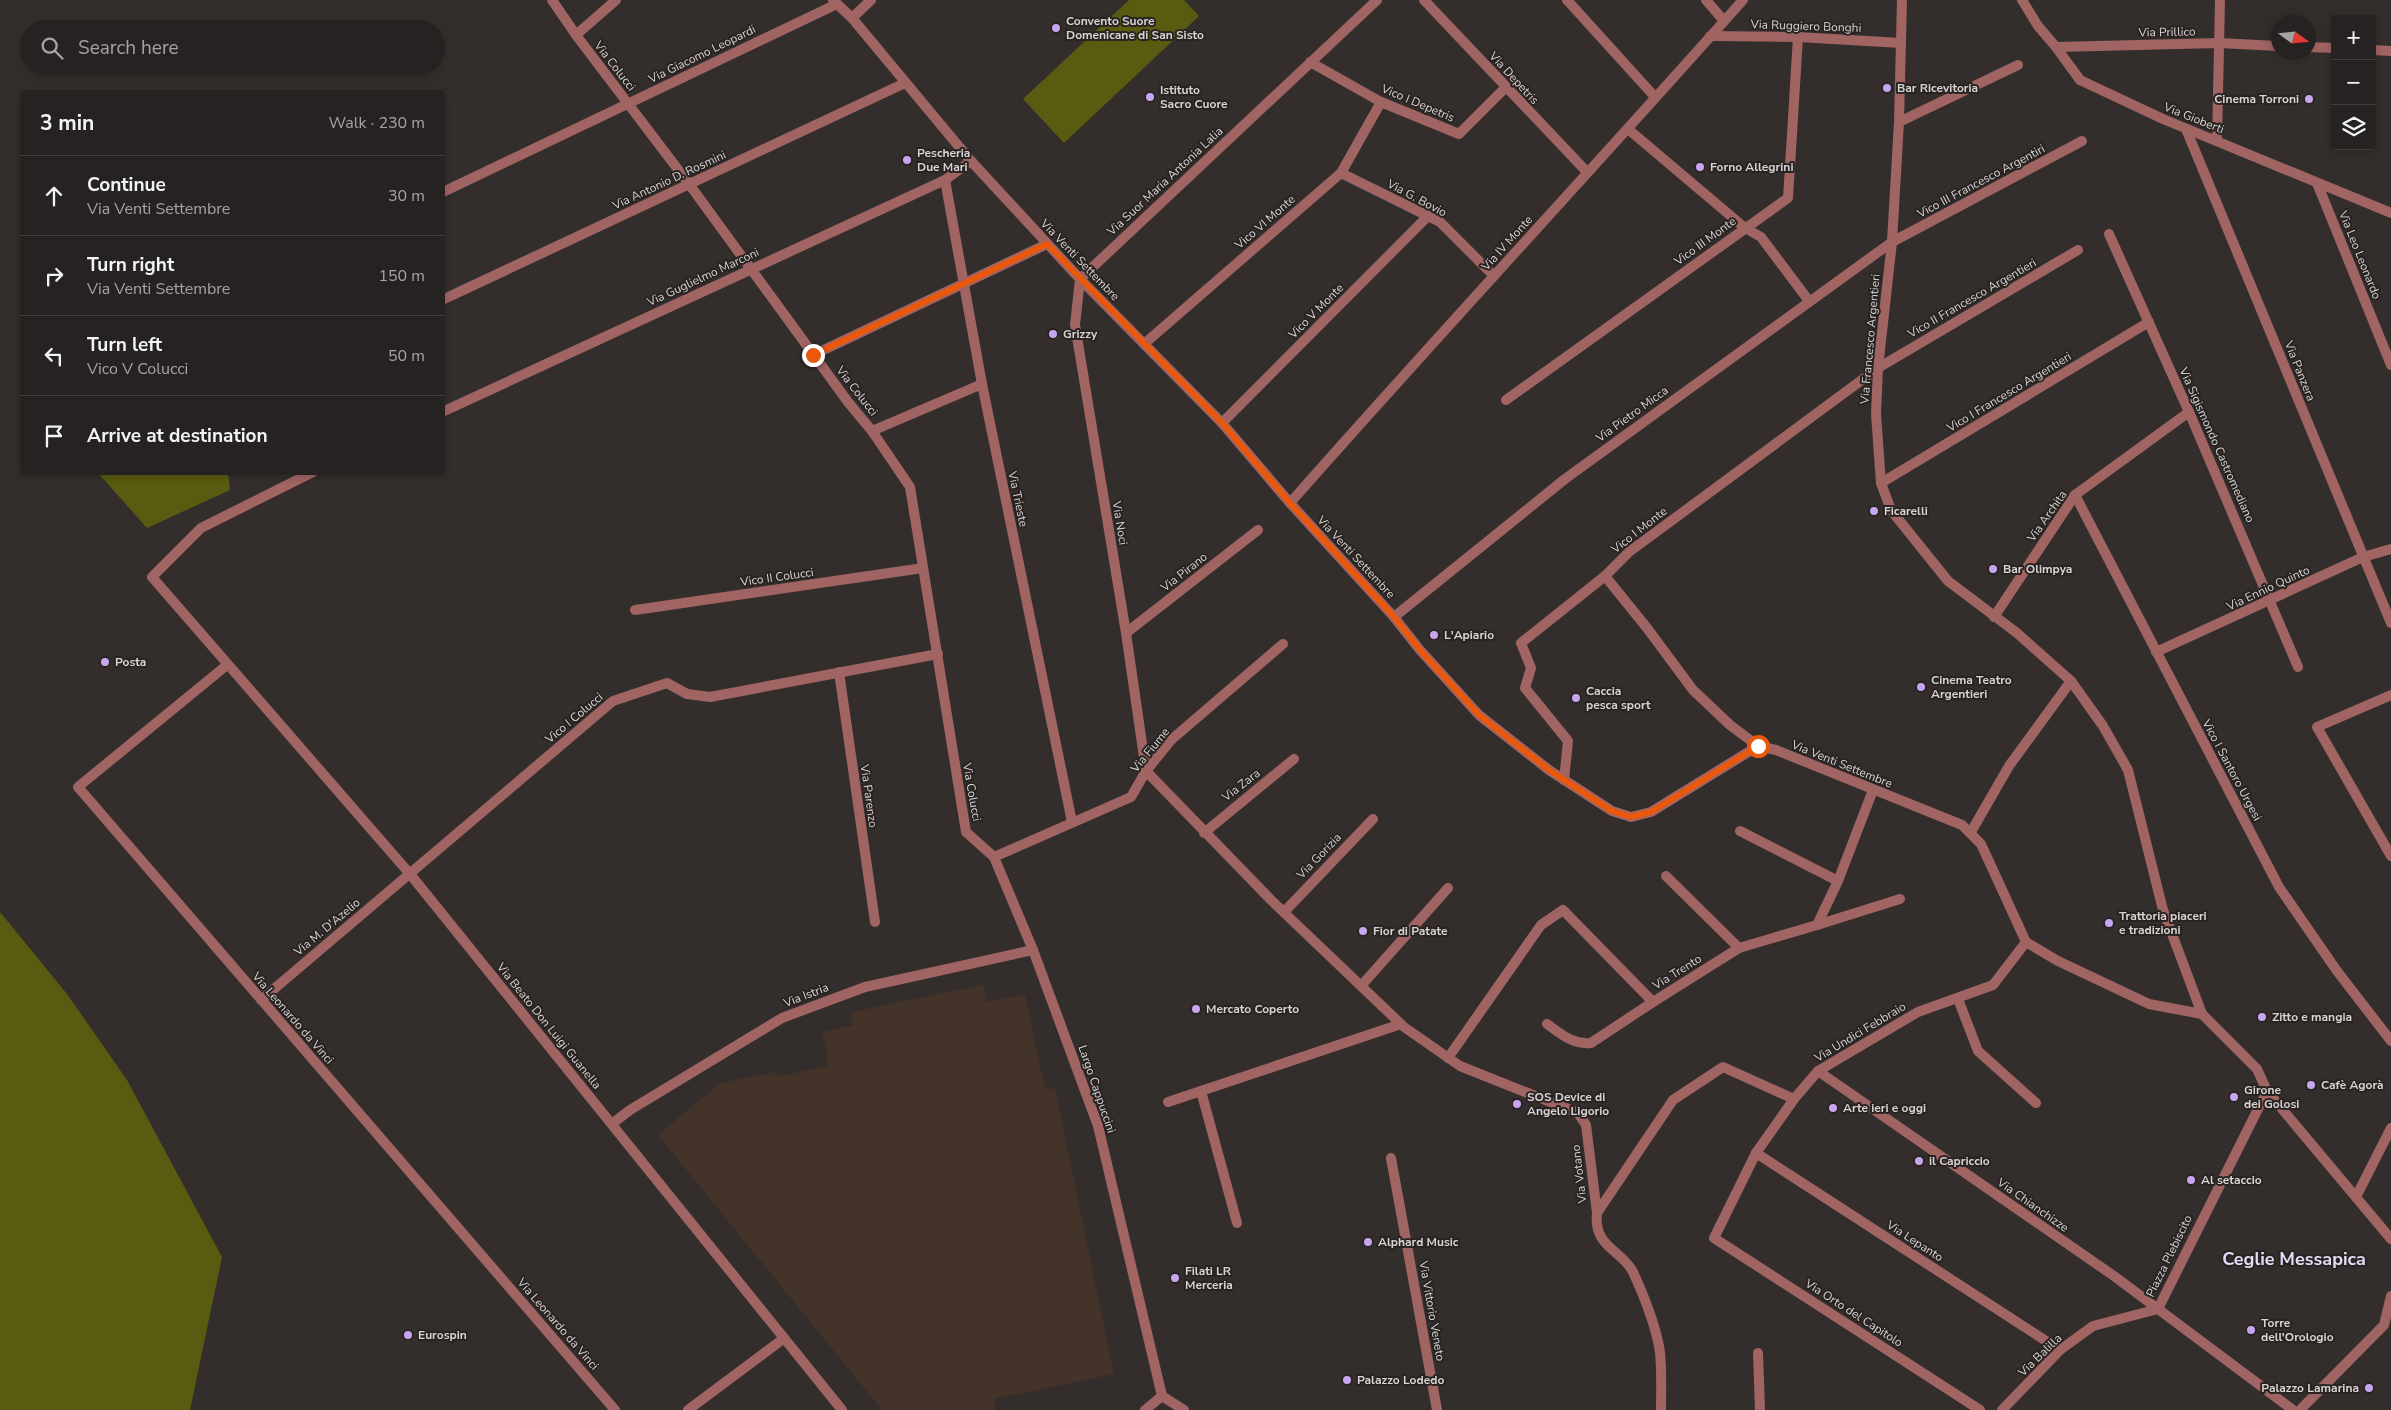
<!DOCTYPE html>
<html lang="en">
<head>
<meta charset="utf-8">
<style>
  body { margin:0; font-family:"Nunito Sans",sans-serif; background:#2e2a2a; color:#f1f3f6 }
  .controls { position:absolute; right:15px; top:15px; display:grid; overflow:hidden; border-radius:5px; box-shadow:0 2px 8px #0003 }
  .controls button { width:45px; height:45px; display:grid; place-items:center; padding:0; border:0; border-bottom:1px solid #423f3f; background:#262221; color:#f1f3f6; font:25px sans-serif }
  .compass { position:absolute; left:2271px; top:15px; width:45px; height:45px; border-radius:50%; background:#262221; box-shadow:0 2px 8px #0003; rotate:105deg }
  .stop { position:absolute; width:15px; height:15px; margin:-11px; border:4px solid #ea580c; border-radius:50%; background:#fff }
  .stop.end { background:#ea580c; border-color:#fff; box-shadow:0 1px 5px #0008 }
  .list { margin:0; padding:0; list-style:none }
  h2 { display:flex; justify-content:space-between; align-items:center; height:65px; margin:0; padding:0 20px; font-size:21px }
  h2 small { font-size:16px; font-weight:400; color:#a4a4a5 }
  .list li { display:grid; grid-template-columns:32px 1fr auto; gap:15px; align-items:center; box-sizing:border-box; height:80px; padding:0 20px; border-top:1px solid #423f3f }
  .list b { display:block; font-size:19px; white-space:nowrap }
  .list p { margin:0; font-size:16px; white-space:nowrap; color:#a4a4a5 }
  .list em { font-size:16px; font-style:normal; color:#a4a4a5 }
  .icon { flex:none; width:28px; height:28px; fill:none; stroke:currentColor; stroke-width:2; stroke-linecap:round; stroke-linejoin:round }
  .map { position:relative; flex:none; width:2391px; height:1410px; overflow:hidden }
  .search { position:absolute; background:#262221; box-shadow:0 2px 8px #0003; left:20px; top:20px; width:425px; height:55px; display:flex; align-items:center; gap:12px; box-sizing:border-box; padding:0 18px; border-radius:28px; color:#a4a4a5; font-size:19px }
  .panel { position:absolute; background:#262221; box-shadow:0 2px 8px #0003; left:20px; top:90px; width:425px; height:385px; border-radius:5px }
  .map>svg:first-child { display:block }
</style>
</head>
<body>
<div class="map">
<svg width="2391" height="1410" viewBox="0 0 2391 1410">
  <rect width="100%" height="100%" fill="#332e2c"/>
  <path fill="#443328" d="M983 985 987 1002 1025 994 1045 1089 1055 1088 1114 1374 994 1399 996 1410H882L658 1135 720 1083 775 1072 776 1077 827 1066 826 1061 828 1060 822 1032 853 1025 851 1012Z"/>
  <g fill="#595b10">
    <path d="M1129 0H1184L1199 16 1064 143 1023 99Z"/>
    <path d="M98 473H228L230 490 147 528Z"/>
    <path d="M0 912 67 994 127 1080 222 1257 190 1410H0Z"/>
  </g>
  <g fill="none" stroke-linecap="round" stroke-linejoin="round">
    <g stroke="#a06463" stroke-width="10">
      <path d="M1971 832 2009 766 2071 681"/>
      <path d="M1285 911 1373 819"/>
      <path d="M1361 986 1448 888"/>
    </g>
    <g stroke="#a06463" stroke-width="10">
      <path d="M552 0 576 35 689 184 848 402 872 431 910 487 966 832 994 857"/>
      <path d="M1424 0 1587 172"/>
      <path d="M1706 0 1724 21"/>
      <path d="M1902 0 1899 122 1892 242 1878 368 1876 414 1881 483 1891 510 1948 581 2017 633 2071 681 2103 726 2128 770 2163 910 2202 1014 2257 1069 2267 1091 2391 1239"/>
      <path d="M2022 0 2038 26 2056 47 2080 80 2163 119 2391 213"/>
      <path d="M852 18 871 0"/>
      <path d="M576 35 616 0"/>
      <path d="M1710 36 1798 37 1901 43"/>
      <path d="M2056 47 2219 43 2278 46"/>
      <path d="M2308 47 2335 48"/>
      <path d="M2372 50 2391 51"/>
      <path d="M1310 62 1381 102 1459 134 1506 87"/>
      <path d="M1899 122 2018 65"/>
      <path d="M1628 129 1745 228 1761 237 1809 301"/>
      <path d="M2186 129 2391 623"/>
      <path d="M2217 141 2220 0"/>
      <path d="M1341 173 1440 222 1494 276"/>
      <path d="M945 180 982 384 1072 822"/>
      <path d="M2317 183 2391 365"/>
      <path d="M443 192 837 4"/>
      <path d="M2109 234 2189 412 2298 667"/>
      <path d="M442 300 905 83"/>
      <path d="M1144 344 1341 173 1381 102"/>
      <path d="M813 355 1047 244"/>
      <path d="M1506 400 1788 198 1798 37"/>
      <path d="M442 412 945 180 971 161"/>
      <path d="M1222 423 1428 216"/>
      <path d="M872 431 982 384"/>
      <path d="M313 472 201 528 152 577 410 874 842 1410"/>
      <path d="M1881 483 2149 322"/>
      <path d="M2075 495 2279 887 2337 971 2391 1041"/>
      <path d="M1605 576 1647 628 1693 690 1730 725 1758 746"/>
      <path d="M635 610 923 568"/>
      <path d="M1394 617 1565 479 1892 242 2082 141"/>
      <path d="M1994 617 2075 495 2189 412"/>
      <path d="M1126 633 1258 530"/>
      <path d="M1283 644 1171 740 1146 771 1271 900 1404 1027 1460 1066 1578 1113 1586 1125 1597 1213C1593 1247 1622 1250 1633 1272 1644 1296 1656 1326 1660 1352 1662 1371 1661 1391 1661 1410"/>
      <path d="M2156 652 2363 557 2391 549"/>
      <path d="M227 665 78 787 615 1410"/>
      <path d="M839 672 875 922"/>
      <path d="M2391 695 2317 727 2391 856"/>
      <path d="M1564 780 1568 741 1525 688 1531 668 1521 643 1605 576 1629 552 1878 368 2078 250"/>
      <path d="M1740 831 1838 881"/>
      <path d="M1204 833 1294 759"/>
      <path d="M1666 876 1739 948"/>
      <path d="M1817 925 1900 899"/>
      <path d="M1958 999 1978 1051 2036 1103"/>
      <path d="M261 1000 613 701 667 683 687 694 710 697 938 654"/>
      <path d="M1547 1024C1561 1034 1573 1045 1591 1043L1653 1002"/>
      <path d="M1448 1058 1541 925 1563 910 1653 1002 1739 948 1817 925 1838 881 1873 790"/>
      <path d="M1818 1071 2114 1276 2293 1410"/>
      <path d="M1201 1091 1237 1223"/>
      <path d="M1168 1102 1401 1024"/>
      <path d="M613 1123 630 1110 782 1018 865 987 1033 950"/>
      <path d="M1756 1153 2060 1350"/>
      <path d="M1391 1158 1437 1410"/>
      <path d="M2356 1197 2391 1128"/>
      <path d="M1597 1213 1673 1100 1723 1067 1794 1099"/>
      <path d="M2158 1309 2267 1091"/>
      <path d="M1758 1353 1760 1410"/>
      <path d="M688 1410 783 1339"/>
      <path d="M1980 1410 1714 1238 1756 1153 1794 1099 1818 1071 1918 1012 1993 985 2026 942 2058 961 2149 1004 2202 1014"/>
      <path d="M2002 1410 2060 1350 2093 1326 2158 1309"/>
      <path d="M2300 1410 2384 1325 2391 1296"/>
    </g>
    <g stroke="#a06463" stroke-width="10">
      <path d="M833 0 852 18 971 161 1080 279 1222 423 1290 503 1394 617 1420 650 1479 715 1549 770 1612 811 1631 817 1651 812 1758 746 1776 750 1962 825 1981 844 2026 942"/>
      <path d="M1567 0 1655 97"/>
      <path d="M1290 503C1439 334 1593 169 1743 0"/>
      <path d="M1162 1396 1098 1126 1033 950 994 857 1131 797 1146 771 1126 633 1075 325 1080 279 1377 0"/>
      <path d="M1162 1396 1184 1410"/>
      <path d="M1145 1410 1162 1396"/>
    </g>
  </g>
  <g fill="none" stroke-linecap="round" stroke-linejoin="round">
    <path stroke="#ea580c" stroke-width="6" d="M813 355 1047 244 1222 423 1290 503 1394 617 1420 650 1479 715 1549 770 1612 811 1631 817 1651 812 1758 746"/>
  </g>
  <g fill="#c7a6ef" stroke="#292422" stroke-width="2">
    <circle cx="1056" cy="28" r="5"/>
    <circle cx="1887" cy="88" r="5"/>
    <circle cx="1150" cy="97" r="5"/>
    <circle cx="2309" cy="99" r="5"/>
    <circle cx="907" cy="160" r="5"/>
    <circle cx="1700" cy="167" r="5"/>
    <circle cx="1053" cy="334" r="5"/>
    <circle cx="1874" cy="511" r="5"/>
    <circle cx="1993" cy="569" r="5"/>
    <circle cx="1434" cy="635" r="5"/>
    <circle cx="105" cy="662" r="5"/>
    <circle cx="1921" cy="687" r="5"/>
    <circle cx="1576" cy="698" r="5"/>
    <circle cx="2109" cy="923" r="5"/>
    <circle cx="1363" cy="931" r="5"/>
    <circle cx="1196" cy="1009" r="5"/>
    <circle cx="2262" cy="1017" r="5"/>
    <circle cx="2311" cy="1085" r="5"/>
    <circle cx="2234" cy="1097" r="5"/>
    <circle cx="1517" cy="1104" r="5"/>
    <circle cx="1833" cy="1108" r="5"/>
    <circle cx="1919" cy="1161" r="5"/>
    <circle cx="2191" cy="1180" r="5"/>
    <circle cx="1368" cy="1242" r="5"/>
    <circle cx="1175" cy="1278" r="5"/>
    <circle cx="2251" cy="1330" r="5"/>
    <circle cx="408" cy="1335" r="5"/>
    <circle cx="1347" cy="1380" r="5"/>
    <circle cx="2369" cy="1388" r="5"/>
  </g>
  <g text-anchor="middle" stroke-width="4" stroke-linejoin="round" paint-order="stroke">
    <g font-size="12" font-weight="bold" fill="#d8d4d3" stroke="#292422" text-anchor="start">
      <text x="1066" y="25">Convento Suore<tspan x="1066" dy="14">Domenicane di San Sisto</tspan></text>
      <text x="1897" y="92">Bar Ricevitoria</text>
      <text x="1160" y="94">Istituto<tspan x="1160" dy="14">Sacro Cuore</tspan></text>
      <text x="2299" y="103" text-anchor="end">Cinema Torroni</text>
      <text x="917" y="157">Pescheria<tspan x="917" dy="14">Due Mari</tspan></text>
      <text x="1710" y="171">Forno Allegrini</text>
      <text x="1063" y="338">Grizzy</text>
      <text x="1884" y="515">Ficarelli</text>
      <text x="2003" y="573">Bar Olimpya</text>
      <text x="1444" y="639">L'Apiario</text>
      <text x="115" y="666">Posta</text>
      <text x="1931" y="684">Cinema Teatro<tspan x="1931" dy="14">Argentieri</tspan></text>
      <text x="1586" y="695">Caccia<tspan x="1586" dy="14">pesca sport</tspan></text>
      <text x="2119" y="920">Trattoria piaceri<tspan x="2119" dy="14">e tradizioni</tspan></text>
      <text x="1373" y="935">Fior di Patate</text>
      <text x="1206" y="1013">Mercato Coperto</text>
      <text x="2272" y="1021">Zitto e mangia</text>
      <text x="2321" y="1089">Cafè Agorà</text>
      <text x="2244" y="1094">Girone<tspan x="2244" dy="14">dei Golosi</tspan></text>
      <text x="1527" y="1101">SOS Device di<tspan x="1527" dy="14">Angelo Ligorio</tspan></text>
      <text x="1843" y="1112">Arte ieri e oggi</text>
      <text x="1929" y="1165">il Capriccio</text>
      <text x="2201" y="1184">Al setaccio</text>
      <text x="1378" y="1246">Alphard Music</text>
      <text x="1185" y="1275">Filati LR<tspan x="1185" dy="14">Merceria</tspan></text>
      <text x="2261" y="1327">Torre<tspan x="2261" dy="14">dell'Orologio</tspan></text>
      <text x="418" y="1339">Eurospin</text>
      <text x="1357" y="1384">Palazzo Lodedo</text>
      <text x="2359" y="1392" text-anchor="end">Palazzo Lamarina</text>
    </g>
    <g font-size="12" fill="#d8d4d3" stroke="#292422">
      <text transform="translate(1806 26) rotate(2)" y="4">Via Ruggiero Bonghi</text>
      <text transform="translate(2167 32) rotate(-1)" y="4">Via Prillico</text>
      <text transform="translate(702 54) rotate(-26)" y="4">Via Giacomo Leopardi</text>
      <text transform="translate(615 66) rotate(52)" y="4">Via Colucci</text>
      <text transform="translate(1514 78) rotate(47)" y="4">Via Depetris</text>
      <text transform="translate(1418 103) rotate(23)" y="4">Vico I Depetris</text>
      <text transform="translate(2194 118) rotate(22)" y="4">Via Gioberti</text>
      <text transform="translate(669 180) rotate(-25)" y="4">Via Antonio D. Rosmini</text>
      <text transform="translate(1165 181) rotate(-43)" y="4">Via Suor Maria Antonia Lalia</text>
      <text transform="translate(1981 181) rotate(-28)" y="4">Vico III Francesco Argentiri</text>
      <text transform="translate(1417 198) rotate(28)" y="4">Via G. Bovio</text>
      <text transform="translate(1265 222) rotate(-41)" y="4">Vico VI Monte</text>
      <text transform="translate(1705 241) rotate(-36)" y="4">Vico III Monte</text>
      <text transform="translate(1507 243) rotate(-48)" y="4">Via IV Monte</text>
      <text transform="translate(2360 255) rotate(68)" y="4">Via Leo Leonardo</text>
      <text transform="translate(1080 260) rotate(46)" y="4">Via Venti Settembre</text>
      <text transform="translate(703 277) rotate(-25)" y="4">Via Guglielmo Marconi</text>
      <text transform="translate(1972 298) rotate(-30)" y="4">Vico II Francesco Argentieri</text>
      <text transform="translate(1316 311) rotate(-45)" y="4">Vico V Monte</text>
      <text transform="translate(1870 339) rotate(-85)" y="4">Via Francesco Argentieri</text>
      <text transform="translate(2300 371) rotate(68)" y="4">Via Panzera</text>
      <text transform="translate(857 391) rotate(52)" y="4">Via Colucci</text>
      <text transform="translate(2009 392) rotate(-31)" y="4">Vico I Francesco Argentieri</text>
      <text transform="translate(1632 414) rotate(-36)" y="4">Via Pietro Micca</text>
      <text transform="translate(2217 445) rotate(66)" y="4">Via Sigismondo Castromediano</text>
      <text transform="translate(1018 499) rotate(78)" y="4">Via Trieste</text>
      <text transform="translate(2047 516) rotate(-55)" y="4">Via Archita</text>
      <text transform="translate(1120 523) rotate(81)" y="4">Via Noci</text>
      <text transform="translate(1639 530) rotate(-38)" y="4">Vico I Monte</text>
      <text transform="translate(1356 557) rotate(47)" y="4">Via Venti Settembre</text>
      <text transform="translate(1184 572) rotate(-38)" y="4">Via Pirano</text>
      <text transform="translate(777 577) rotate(-8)" y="4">Vico II Colucci</text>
      <text transform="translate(2268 588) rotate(-25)" y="4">Via Ennio Quinto</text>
      <text transform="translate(574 718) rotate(-40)" y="4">Vico I Colucci</text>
      <text transform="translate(1150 750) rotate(-51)" y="4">Via Fiume</text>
      <text transform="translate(1842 764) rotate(22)" y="4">Via Venti Settembre</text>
      <text transform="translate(2232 770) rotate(62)" y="4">Vico I Santoro Urgesi</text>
      <text transform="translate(1241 785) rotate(-38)" y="4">Via Zara</text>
      <text transform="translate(972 792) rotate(80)" y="4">Via Colucci</text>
      <text transform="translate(869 796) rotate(82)" y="4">Via Parenzo</text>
      <text transform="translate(1319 856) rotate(-46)" y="4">Via Gorizia</text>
      <text transform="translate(327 927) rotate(-40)" y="4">Via M. D'Azelio</text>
      <text transform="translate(1677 972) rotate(-32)" y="4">Via Trento</text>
      <text transform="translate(806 995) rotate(-21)" y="4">Via Istria</text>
      <text transform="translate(293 1018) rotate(49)" y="4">Via Leonardo da Vinci</text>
      <text transform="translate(549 1026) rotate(51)" y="4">Via Beato Don Luigi Guanella</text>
      <text transform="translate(1860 1032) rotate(-31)" y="4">Via Undici Febbraio</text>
      <text transform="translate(1097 1089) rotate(71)" y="4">Largo Cappuccini</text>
      <text transform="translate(1579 1174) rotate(-97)" y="4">Via Votano</text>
      <text transform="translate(2033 1205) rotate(35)" y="4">Via Chianchizze</text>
      <text transform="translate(1915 1241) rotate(33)" y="4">Via Lepanto</text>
      <text transform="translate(2169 1256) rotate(-64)" y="4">Piazza Plebiscito</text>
      <text transform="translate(1432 1311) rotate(80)" y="4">Via Vittorio Veneto</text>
      <text transform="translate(1854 1313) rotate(33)" y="4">Via Orto del Capitolo</text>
      <text transform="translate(558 1324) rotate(49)" y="4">Via Leonardo da Vinci</text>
      <text transform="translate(2040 1355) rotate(-44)" y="4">Via Balilla</text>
    </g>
    <g font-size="18" font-weight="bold" fill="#e5d9f5" stroke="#292422">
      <text x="2294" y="1265">Ceglie Messapica</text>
    </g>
  </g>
</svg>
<div class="controls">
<button>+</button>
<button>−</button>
<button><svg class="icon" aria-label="layers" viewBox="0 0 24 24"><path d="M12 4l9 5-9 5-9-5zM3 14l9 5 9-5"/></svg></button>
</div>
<svg class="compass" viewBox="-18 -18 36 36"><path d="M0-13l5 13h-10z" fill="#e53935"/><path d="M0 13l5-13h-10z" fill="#a4a4a5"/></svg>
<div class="stop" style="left:1758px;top:746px"></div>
<div class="stop end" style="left:813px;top:355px"></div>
<div class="search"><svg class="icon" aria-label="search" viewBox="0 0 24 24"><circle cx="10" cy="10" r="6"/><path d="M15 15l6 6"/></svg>Search here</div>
<section class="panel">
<h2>3 min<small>Walk · 230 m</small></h2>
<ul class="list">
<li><svg class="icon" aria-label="ahead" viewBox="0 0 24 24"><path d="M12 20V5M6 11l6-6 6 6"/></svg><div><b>Continue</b><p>Via Venti Settembre</p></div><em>30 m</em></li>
<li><svg class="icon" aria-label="right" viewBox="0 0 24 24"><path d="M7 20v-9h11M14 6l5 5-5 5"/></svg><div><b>Turn right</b><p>Via Venti Settembre</p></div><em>150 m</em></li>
<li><svg class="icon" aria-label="left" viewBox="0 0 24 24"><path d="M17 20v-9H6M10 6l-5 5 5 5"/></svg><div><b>Turn left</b><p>Vico V Colucci</p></div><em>50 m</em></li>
<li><svg class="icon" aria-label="arrive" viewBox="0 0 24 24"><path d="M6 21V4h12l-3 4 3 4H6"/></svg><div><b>Arrive at destination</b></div></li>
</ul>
</section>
</div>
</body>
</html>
